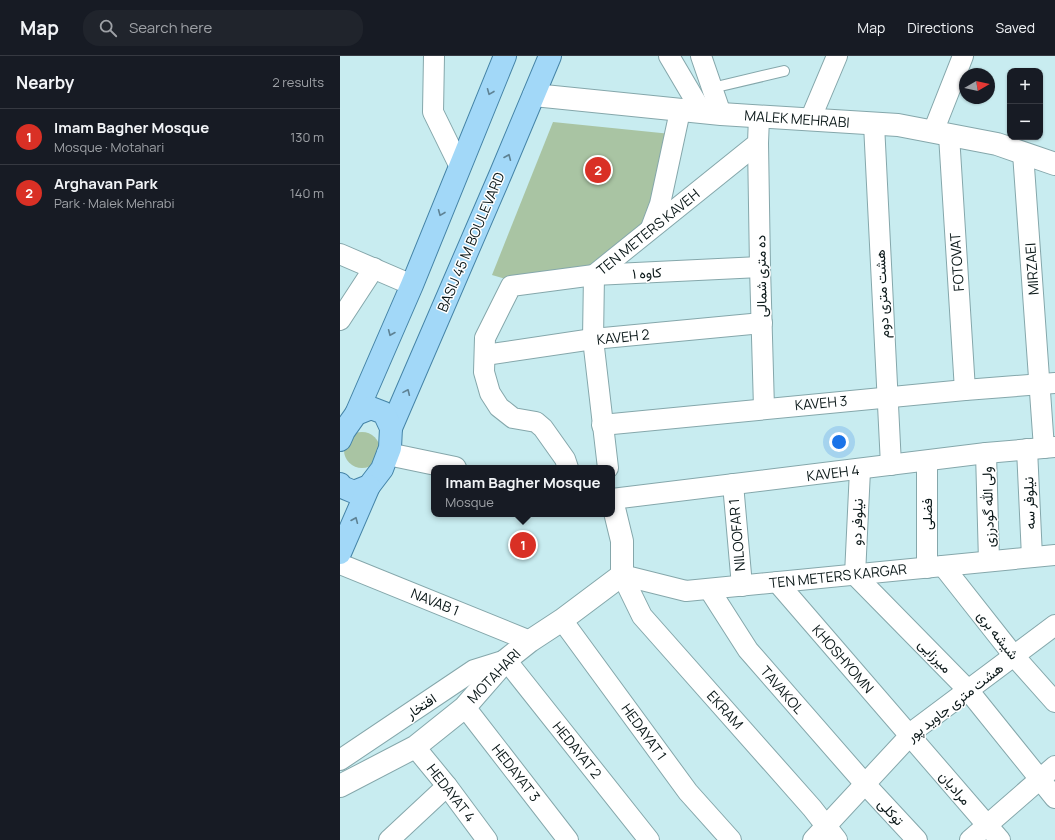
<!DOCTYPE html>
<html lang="en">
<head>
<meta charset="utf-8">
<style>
  body { margin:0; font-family:Manrope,Vazirmatn,sans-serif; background:#20242c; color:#f1f3f6 }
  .controls { position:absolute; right:12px; top:12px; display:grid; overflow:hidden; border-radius:8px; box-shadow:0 1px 3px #0004 }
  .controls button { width:36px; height:36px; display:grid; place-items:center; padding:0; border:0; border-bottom:1px solid #363941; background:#171b24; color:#f1f3f6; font:20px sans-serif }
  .compass { position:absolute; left:619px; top:12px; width:36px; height:36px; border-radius:50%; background:#171b24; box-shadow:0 1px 3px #0004; rotate:81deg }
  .you { position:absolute; left:499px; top:386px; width:14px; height:14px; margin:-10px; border:3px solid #fff; border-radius:50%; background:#1a73e8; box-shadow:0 0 0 6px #1a73e833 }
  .badge { display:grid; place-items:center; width:26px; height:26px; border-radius:50%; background:#d93025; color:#fff; font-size:13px; font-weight:700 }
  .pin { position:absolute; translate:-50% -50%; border:2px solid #fff; box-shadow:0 1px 4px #0006 }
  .popup { position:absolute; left:91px; top:409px; width:184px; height:52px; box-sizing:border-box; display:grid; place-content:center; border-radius:8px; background:#171b24; filter:drop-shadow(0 1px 3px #0005); font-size:13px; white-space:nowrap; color:#9ea1a6 }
  .popup b { font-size:15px; color:#f1f3f6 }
  .popup::after { content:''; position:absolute; left:50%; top:100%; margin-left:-8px; border:8px solid transparent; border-top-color:#171b24 }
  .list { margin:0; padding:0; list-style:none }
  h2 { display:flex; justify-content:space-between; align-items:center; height:52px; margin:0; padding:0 16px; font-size:17px }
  h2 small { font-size:13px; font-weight:400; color:#9ea1a6 }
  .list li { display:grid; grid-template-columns:26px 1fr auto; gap:12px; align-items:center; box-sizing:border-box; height:56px; padding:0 16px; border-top:1px solid #363941 }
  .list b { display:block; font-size:15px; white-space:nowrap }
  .list p { margin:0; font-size:13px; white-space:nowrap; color:#9ea1a6 }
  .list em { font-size:13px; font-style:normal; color:#9ea1a6 }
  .icon { flex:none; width:22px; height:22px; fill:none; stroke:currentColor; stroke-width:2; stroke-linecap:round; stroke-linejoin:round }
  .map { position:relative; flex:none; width:715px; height:784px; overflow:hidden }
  header { display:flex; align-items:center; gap:24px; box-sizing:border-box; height:56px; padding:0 20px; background:#171b24; border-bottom:1px solid #363941 }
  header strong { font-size:19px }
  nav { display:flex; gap:22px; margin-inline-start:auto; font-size:14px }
  .search { width:280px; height:36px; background:#20242c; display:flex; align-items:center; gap:10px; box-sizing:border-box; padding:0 14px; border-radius:16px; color:#9ea1a6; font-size:15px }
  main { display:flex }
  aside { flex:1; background:#171b24 }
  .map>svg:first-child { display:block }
</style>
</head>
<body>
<header>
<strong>Map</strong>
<div class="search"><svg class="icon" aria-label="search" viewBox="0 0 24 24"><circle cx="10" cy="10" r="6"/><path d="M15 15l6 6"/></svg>Search here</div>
<nav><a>Map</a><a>Directions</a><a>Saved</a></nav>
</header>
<main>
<aside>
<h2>Nearby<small>2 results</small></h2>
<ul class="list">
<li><span class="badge">1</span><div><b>Imam Bagher Mosque</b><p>Mosque · Motahari</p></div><em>130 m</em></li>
<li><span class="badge">2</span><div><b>Arghavan Park</b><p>Park · Malek Mehrabi</p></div><em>140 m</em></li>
</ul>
</aside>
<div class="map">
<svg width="715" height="784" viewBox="0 0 715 784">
  <rect width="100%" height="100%" fill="#c8ecf0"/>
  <g fill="#a9c4a3">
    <path d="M213 66 331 78 313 149 294 180 256 210 176 226 152 219Z"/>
    <circle cx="22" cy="394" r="18"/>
  </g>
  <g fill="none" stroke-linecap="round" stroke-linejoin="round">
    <g stroke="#85a7ab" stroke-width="12">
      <path id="service" d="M372 32 444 15"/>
    </g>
    <g stroke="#85a7ab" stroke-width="22">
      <g id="minor">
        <path d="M94 0 93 56 120 111"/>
        <path d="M329 0 362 56"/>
        <path d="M361 0 381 58"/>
        <path d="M470 64 497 0"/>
        <path d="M534 68 551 409"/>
        <path d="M593 76 623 0"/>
        <path d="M609 79 625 334"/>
        <path d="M418 87 420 211 424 352"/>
        <path d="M683 97 704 392"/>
        <path d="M311 172 320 148 340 55"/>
        <path d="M0 198 72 229"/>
        <path d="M0 264 34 212"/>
        <path d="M145 299 253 283 422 267"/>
        <path d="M262 369 625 334 715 327"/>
        <path d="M687 393 692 501"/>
        <path d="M646 397 649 505"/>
        <path d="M228 412 225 403 203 372 196 366 173 362 159 351 150 337 144 316 145 282 171 230 254 219 420 211"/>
        <path d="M268 412 253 283 254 219 418 87 419 61"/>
        <path d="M520 414 515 519 628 634 715 742"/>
        <path d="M393 428 402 530"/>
        <path d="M272 443 646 397 715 391"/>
        <path d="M0 508 190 585"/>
        <path d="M603 510 674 600 715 646"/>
        <path d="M587 512V405"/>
        <path d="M282 519 346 535 715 499"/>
        <path d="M282 519 302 560 472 752 497 784"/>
        <path d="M437 526 660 784"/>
        <path d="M369 533 408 594 525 728 577 784"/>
        <path d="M222 564 348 736 391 784"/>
        <path d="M125 651 228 784"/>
        <path d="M75 691 107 730 147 784"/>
        <path d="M0 704 134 614 166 604 309 784"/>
        <path d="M49 784 107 730"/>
        <path d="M473 784 576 673 715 569"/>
        <path d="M630 784 715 710"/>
      </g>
    </g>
    <g stroke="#85a7ab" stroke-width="24">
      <g id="tertiary">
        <path d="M194 39 381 58 558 69 657 88 715 108"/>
        <path d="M48 398 115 412"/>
        <path d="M0 730 75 691 125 651 166 604 190 585 222 564 282 519V485L272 444"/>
      </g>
    </g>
    <g stroke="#4584a7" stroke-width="24">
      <g id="primary">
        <path d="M16 358 72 229 165 0"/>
        <path d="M51 372 161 117 210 0"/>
        <path d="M0 384 4 375 16 358 31 352 44 357 51 372 50 392 42 413 29 430 14 436 2 431 0 428"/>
        <path d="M0 497 29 430"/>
      </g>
    </g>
    <use href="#service" stroke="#fff" stroke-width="10"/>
    <use href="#minor" stroke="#fff" stroke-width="20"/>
    <use href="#tertiary" stroke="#fff" stroke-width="22"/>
    <use href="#primary" stroke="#a2d8f8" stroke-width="22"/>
  </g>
  <defs><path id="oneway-chevron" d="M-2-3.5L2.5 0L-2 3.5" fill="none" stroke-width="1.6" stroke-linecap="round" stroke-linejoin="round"/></defs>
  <g stroke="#5e8294">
    <use href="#oneway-chevron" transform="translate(150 36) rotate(112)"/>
    <use href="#oneway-chevron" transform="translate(168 101) rotate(-67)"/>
    <use href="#oneway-chevron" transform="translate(101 157) rotate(112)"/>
    <use href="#oneway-chevron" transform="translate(51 277) rotate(113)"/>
    <use href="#oneway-chevron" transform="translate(67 336) rotate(-66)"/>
    <use href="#oneway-chevron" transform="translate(15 464) rotate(-67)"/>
  </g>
  <g text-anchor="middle" stroke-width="3" stroke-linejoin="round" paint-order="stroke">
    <g font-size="14" fill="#0b1819" stroke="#fff">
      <text transform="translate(457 63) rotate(4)" y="5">MALEK MEHRABI</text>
      <text transform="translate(308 176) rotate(-39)" y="5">TEN METERS KAVEH</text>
      <text transform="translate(131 186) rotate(-67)" y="5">BASIJ 45 M BOULEVARD</text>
      <text transform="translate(617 206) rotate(-94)" y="5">FOTOVAT</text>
      <text transform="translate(692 213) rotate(-94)" y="5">MIRZAEI</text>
      <text transform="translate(307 217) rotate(-3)" y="5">کاوه ۱</text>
      <text transform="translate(421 220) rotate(-91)" y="5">ده متری شمالی</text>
      <text transform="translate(542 238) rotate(-93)" y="5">هشت متری دوم</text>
      <text transform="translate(283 281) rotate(-6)" y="5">KAVEH 2</text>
      <text transform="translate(481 347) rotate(-5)" y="5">KAVEH 3</text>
      <text transform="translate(493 417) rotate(-7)" y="5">KAVEH 4</text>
      <text transform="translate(689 447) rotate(-92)" y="5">نیلوفر سه</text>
      <text transform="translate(648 451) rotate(-92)" y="5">ولی الله گودرزی</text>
      <text transform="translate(587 458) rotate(-90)" y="5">فضلی</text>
      <text transform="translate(517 466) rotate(-88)" y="5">نیلوفر دو</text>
      <text transform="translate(397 479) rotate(-95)" y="5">NILOOFAR 1</text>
      <text transform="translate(498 520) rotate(-6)" y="5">TEN METERS KARGAR</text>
      <text transform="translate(95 546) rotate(22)" y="5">NAVAB 1</text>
      <text transform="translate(658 579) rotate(52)" y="5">شیشه بری</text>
      <text transform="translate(595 600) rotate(46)" y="5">میرزایی</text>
      <text transform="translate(503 603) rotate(49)" y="5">KHOSHYOMN</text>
      <text transform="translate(154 620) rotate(-46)" y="5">MOTAHARI</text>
      <text transform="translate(442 634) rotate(49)" y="5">TAVAKOL</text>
      <text transform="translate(615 646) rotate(-38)" y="5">هشت متری جاوید پور</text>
      <text transform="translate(81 650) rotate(-34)" y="5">افتخار</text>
      <text transform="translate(385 654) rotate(48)" y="5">EKRAM</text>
      <text transform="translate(304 676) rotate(54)" y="5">HEDAYAT 1</text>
      <text transform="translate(237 694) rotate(51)" y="5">HEDAYAT 2</text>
      <text transform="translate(176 717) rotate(52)" y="5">HEDAYAT 3</text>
      <text transform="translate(615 732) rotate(49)" y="5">مرادیان</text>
      <text transform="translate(111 737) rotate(52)" y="5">HEDAYAT 4</text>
      <text transform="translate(551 756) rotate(47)" y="5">توکلی</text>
    </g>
  </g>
</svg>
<div class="controls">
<button>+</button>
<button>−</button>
</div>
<svg class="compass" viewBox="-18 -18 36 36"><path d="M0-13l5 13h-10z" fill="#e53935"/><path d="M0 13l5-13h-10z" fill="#9ea1a6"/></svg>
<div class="you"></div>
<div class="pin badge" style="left:183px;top:489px">1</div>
<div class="popup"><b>Imam Bagher Mosque</b>Mosque</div>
<div class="pin badge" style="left:258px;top:114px">2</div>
</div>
</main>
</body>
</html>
